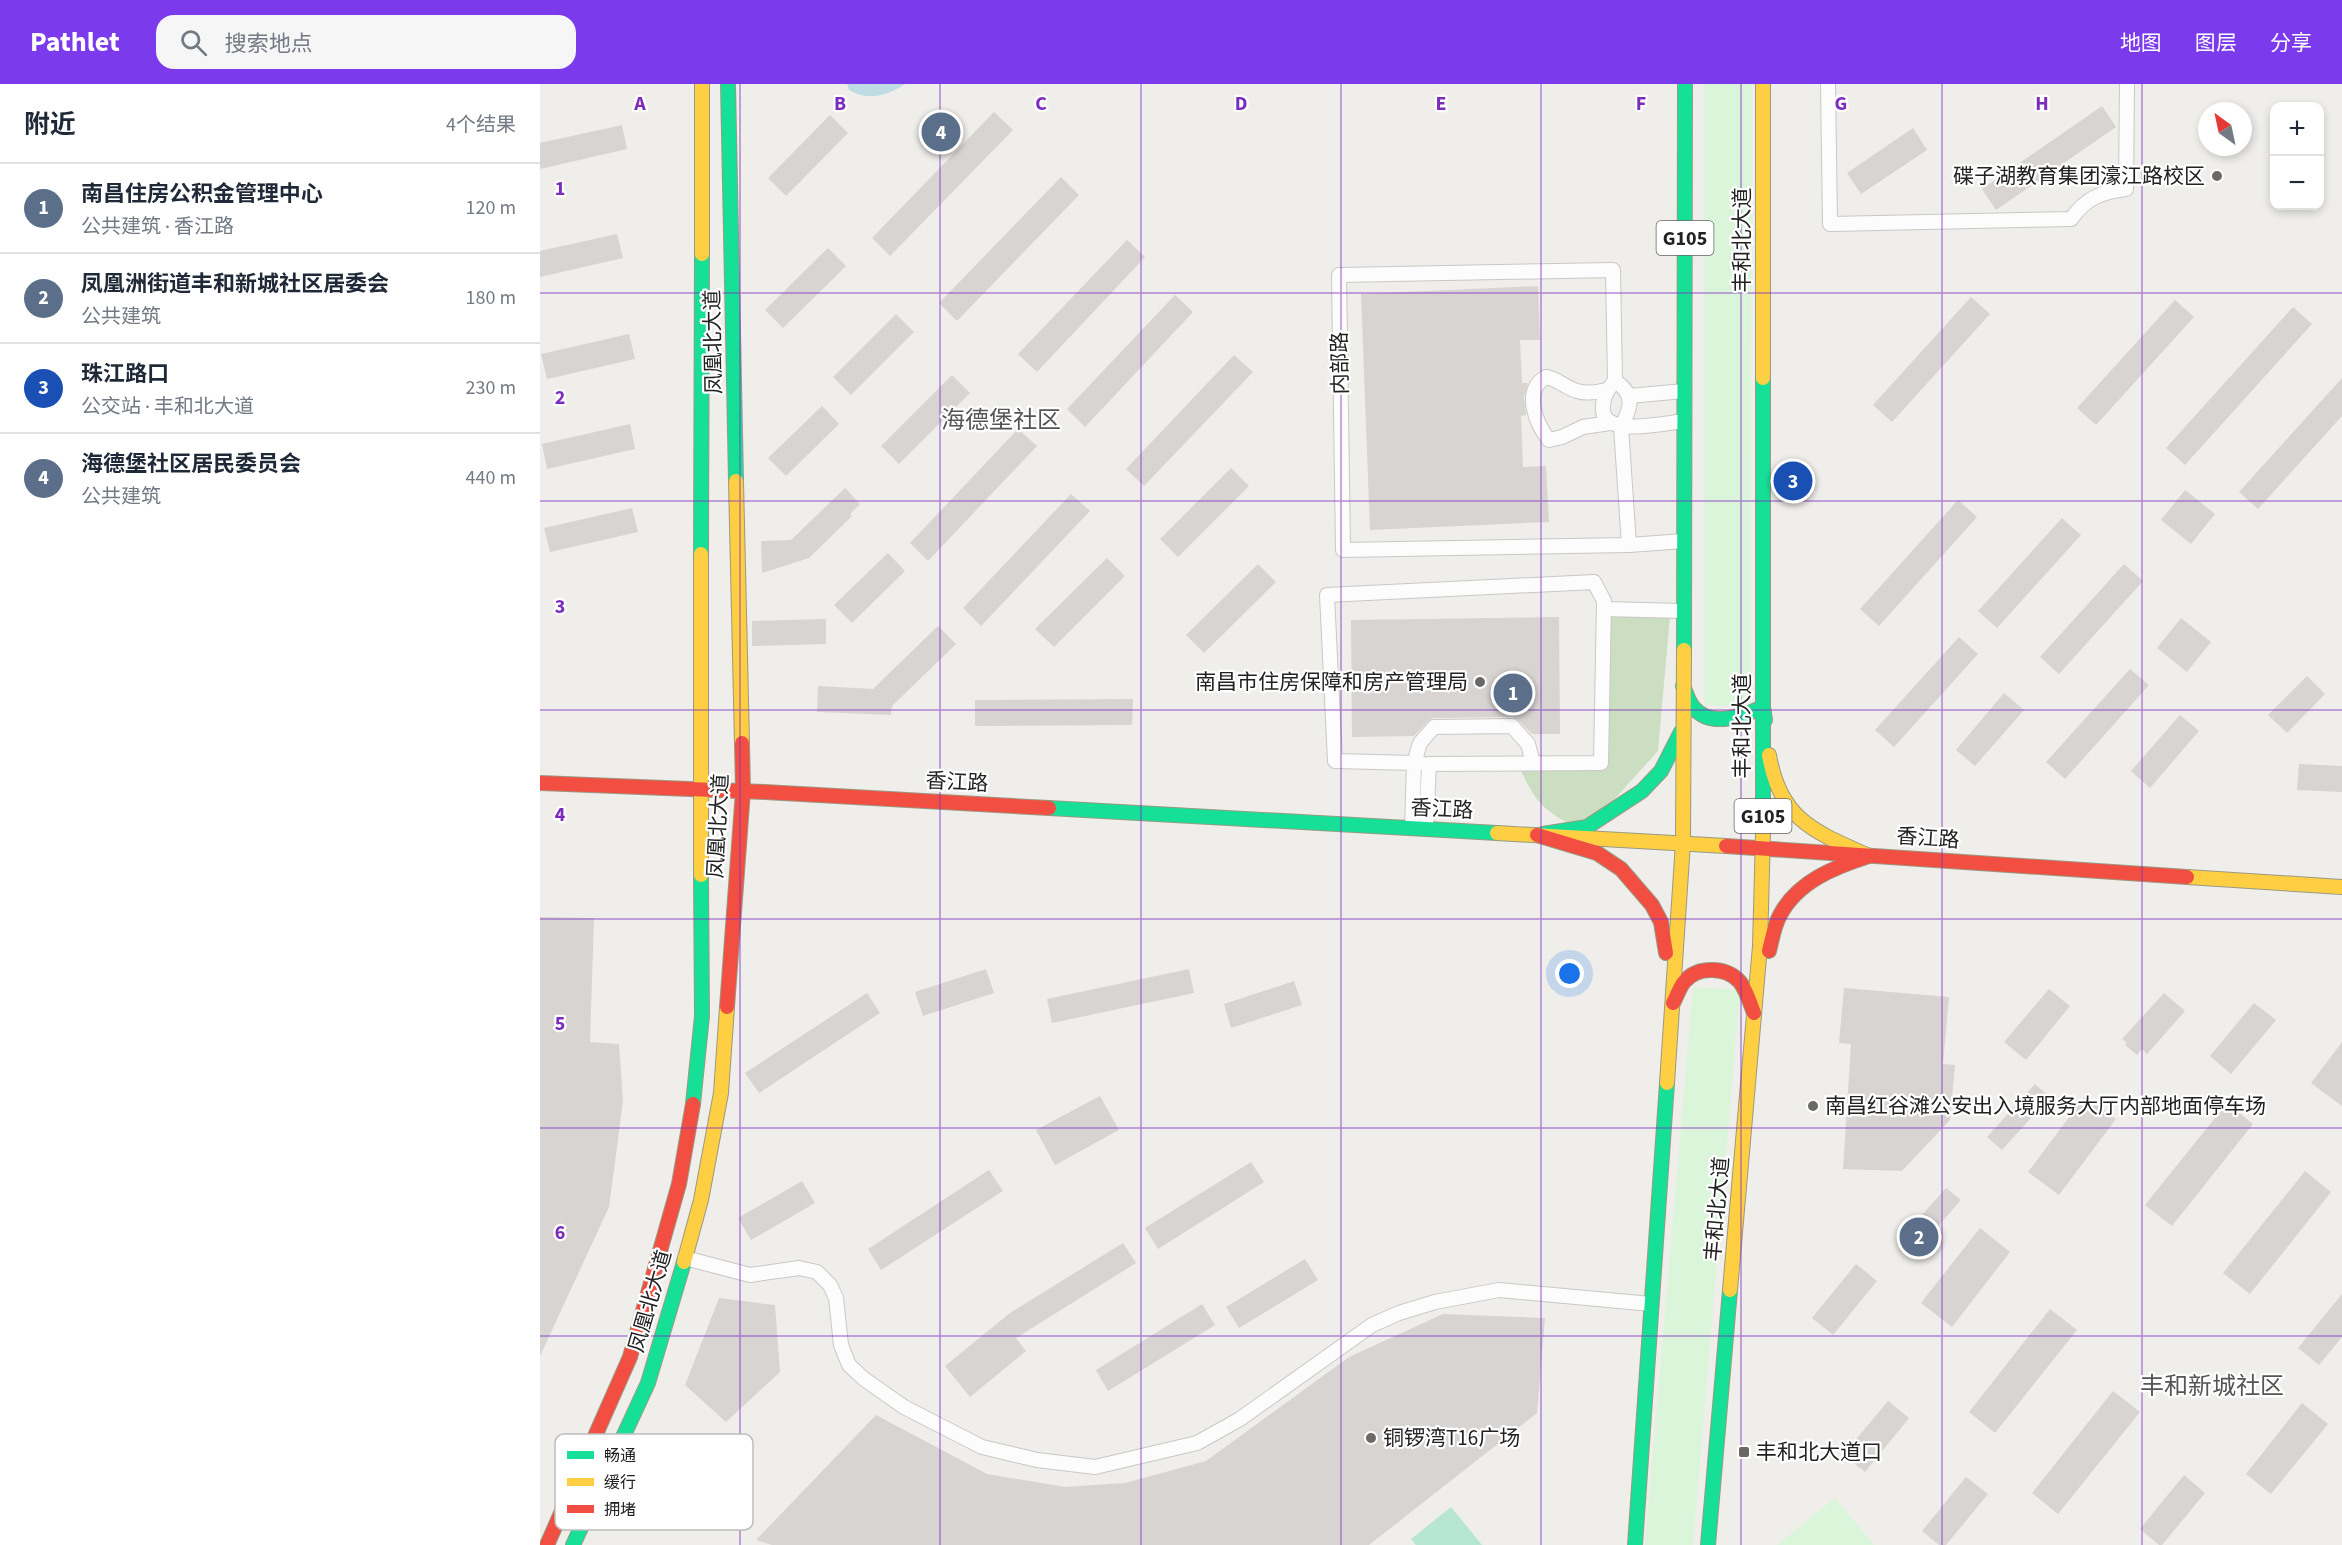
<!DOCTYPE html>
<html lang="zh">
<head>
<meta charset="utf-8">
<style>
  body { margin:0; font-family:"Source Sans 3","Noto Sans SC",sans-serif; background:#f6f6f7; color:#1f2937 }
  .controls { position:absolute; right:18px; top:18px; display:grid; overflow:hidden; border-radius:12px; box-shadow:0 3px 9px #0003 }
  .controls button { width:54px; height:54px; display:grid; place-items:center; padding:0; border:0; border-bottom:2px solid #e0e1e3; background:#fff; color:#1f2937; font:30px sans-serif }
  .compass { position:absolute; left:1658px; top:18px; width:54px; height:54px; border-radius:50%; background:#fff; box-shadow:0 3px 9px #0003; rotate:327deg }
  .you { position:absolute; left:1030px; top:890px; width:21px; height:21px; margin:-15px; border:4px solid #fff; border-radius:50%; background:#1a73e8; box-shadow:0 0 0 9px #1a73e833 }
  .badge { display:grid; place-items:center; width:39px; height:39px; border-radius:50%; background:#7c3aed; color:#fff; font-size:20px; font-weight:700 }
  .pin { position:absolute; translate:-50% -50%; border:3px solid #fff; box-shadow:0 2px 6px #0006 }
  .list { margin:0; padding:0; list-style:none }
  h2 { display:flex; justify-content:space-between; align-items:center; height:78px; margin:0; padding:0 24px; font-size:26px }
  h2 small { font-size:20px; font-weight:400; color:#747a83 }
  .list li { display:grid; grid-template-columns:39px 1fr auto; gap:18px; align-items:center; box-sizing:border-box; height:90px; padding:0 24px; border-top:2px solid #e0e1e3 }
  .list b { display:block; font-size:22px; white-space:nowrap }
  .list p { margin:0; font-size:20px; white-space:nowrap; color:#747a83 }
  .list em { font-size:20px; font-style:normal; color:#747a83 }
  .icon { flex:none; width:33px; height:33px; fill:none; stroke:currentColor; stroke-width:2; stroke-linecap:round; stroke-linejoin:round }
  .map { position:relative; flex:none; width:1802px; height:1461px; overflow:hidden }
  header { display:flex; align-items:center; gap:36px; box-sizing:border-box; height:84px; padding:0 30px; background:#7c3aed; color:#fff }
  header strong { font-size:28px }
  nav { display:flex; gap:33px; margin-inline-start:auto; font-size:21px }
  .search { width:420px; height:54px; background:#f6f6f7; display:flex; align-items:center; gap:15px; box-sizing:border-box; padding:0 21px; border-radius:18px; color:#747a83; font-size:22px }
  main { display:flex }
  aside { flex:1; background:#fff }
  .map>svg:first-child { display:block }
</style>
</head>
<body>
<header>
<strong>Pathlet</strong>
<div class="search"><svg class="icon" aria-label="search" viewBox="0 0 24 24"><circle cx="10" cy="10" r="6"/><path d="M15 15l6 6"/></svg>搜索地点</div>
<nav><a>地图</a><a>图层</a><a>分享</a></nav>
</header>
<main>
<aside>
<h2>附近<small>4个结果</small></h2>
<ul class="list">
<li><span class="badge" style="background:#5c6f8a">1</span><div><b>南昌住房公积金管理中心</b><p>公共建筑 · 香江路</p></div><em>120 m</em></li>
<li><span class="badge" style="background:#5c6f8a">2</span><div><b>凤凰洲街道丰和新城社区居委会</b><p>公共建筑</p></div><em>180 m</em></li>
<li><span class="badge" style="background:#1a4fb4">3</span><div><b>珠江路口</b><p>公交站 · 丰和北大道</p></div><em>230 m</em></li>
<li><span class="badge" style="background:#5c6f8a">4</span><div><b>海德堡社区居民委员会</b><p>公共建筑</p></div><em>440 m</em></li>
</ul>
</aside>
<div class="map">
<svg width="1802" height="1461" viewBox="0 0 1802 1461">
  <rect width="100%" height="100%" fill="#f0eeeb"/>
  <path fill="#cbdec1" d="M1064 531 1130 532 1118 667 1061 730 1033 742C999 723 996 717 979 683L1065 681Z"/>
  <g fill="#daf5da">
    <path d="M1164 0H1212L1210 623 1164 621Z"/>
    <path d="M1153 903 1200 906 1153 1461H1105Z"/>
    <path d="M1295 1414 1334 1461H1237Z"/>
  </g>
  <path fill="#b7e6d2" d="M911 1423 942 1461H876L871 1455Z"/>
  <path fill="#bfdbe3" d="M307 0H365C348 12 327 17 309 6Z"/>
  <g fill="#d7d4d2">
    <path d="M1562 22 1576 43 1456 126 1442 105Z"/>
    <path d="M454 28 473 46 350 172 332 154Z"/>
    <path d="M290 31 308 49 246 112 228 94Z"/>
    <path d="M82 41 87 65 0 85V59Z"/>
    <path d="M1373 44 1387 66 1321 110 1307 89Z"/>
    <path d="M521 93 539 111 417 237 399 219Z"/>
    <path d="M77 150 83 174 0 193V167Z"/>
    <path d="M587 156 605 173 497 288 478 270Z"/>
    <path d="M288 164 306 182 243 244 225 226Z"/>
    <path d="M998 202 1000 256H980L982 299H988L984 313 986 331 981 332 983 383 1006 382 1009 438 830 446 821 210Z"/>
    <path d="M635 211 653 228 545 343 527 325Z"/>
    <path d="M1431 213 1450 230 1352 338 1333 321Z"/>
    <path d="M1635 216 1654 233 1556 341 1537 324Z"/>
    <path d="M1753 223 1772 240 1645 381 1626 364Z"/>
    <path d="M356 230 374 248 311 311 293 293Z"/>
    <path d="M89 250 95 275 7 295 1 270Z"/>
    <path d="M694 271 713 288 604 402 586 385Z"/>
    <path d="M412 291 430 309 359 380 341 362Z"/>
    <path d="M1802 294V332L1718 425 1699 408Z"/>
    <path d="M282 322 299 340 246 392 228 374Z"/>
    <path d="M90 340 95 365 7 385 2 360Z"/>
    <path d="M478 345 497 362 388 477 370 459Z"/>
    <path d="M691 384 709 402 638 473 620 455Z"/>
    <path d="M305 404 320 420 310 430 312 432 269 474 222 489 221 457 251 456Z"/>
    <path d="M1645 406 1675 430 1651 460 1621 436Z"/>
    <path d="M531 410 550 427 441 542 423 524Z"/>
    <path d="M1418 416 1437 433 1339 542 1320 525Z"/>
    <path d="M92 424 98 448 10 468 4 444Z"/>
    <path d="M1522 434 1541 451 1457 544 1438 527Z"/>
    <path d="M348 469 365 487 312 539 294 521Z"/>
    <path d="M567 474 585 492 514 563 495 545Z"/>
    <path d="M718 480 736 498 664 569 646 551Z"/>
    <path d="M1584 480 1603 497 1519 590 1500 573Z"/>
    <path d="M1019 533 1020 650H992L978 636 972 633 893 634 888 637 874 652 812 653 811 536Z"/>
    <path d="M1641 534 1671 558 1647 588 1617 564Z"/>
    <path d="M286 535V560L212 562V537Z"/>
    <path d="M398 542 416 560 352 622 351 631 277 628 278 602 333 605Z"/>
    <path d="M1419 553 1438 570 1354 663 1335 646Z"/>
    <path d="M1590 585 1609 601 1525 695 1506 678Z"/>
    <path d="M1767 592 1785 610 1747 649 1728 631Z"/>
    <path d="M1464 609 1484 626 1435 682 1416 666Z"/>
    <path d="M593 615 592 641 435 642V616Z"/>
    <path d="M1640 631 1659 647 1610 704 1591 687Z"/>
    <path d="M1759 680 1802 682V708L1757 706Z"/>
    <path d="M0 833 54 834 50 958 79 960 83 1017 69 1123 0 1272Z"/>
    <path d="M446 885 454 909 383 932 375 908Z"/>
    <path d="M649 885 654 909 512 939 507 915Z"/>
    <path d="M754 897 762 921 691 944 684 920Z"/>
    <path d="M1304 904 1409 913 1403 980 1415 981 1410 1036 1362 1087 1303 1085 1311 960 1299 959Z"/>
    <path d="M1509 905 1530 922 1486 976 1464 958Z"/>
    <path d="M327 909 340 929 219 1009 205 989Z"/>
    <path d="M1624 909 1645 927 1607 970 1602 965 1597 971 1585 961 1587 959 1582 955Z"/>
    <path d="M1714 919 1736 936 1691 990 1670 972Z"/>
    <path d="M1802 958V1022L1771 999Z"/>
    <path d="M1495 1000 1510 1013 1462 1066 1447 1053Z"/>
    <path d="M560 1012 579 1046 515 1081 496 1046Z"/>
    <path d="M1545 1012 1576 1035 1519 1111 1488 1088Z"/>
    <path d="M1687 1019 1713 1040 1632 1142 1605 1121Z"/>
    <path d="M711 1078 724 1098 618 1165 605 1144Z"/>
    <path d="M449 1086 463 1107 341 1186 328 1165Z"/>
    <path d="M1765 1087 1791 1108 1710 1210 1683 1189Z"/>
    <path d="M262 1097 275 1119 211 1156 198 1134Z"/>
    <path d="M1406 1104 1421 1116 1380 1163 1365 1150Z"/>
    <path d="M1440 1144 1470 1168 1412 1243 1381 1219Z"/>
    <path d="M583 1159 596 1179 476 1254 486 1267 430 1313 405 1282 470 1229Z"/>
    <path d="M765 1175 778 1196 699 1244 686 1223Z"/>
    <path d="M1316 1180 1337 1197 1293 1251 1272 1234Z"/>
    <path d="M1802 1210V1253L1779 1281 1758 1264Z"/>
    <path d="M179 1214 235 1221 240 1288 186 1338 145 1301Z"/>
    <path d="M662 1220 675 1241 568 1307 556 1286Z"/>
    <path d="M1510 1225 1537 1246 1455 1349 1429 1328Z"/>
    <path d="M903 1230 1005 1234 997 1329 829 1461H232L216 1456 336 1331 447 1390 525 1403 585 1399 666 1377 809 1273Z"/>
    <path d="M1573 1307 1600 1328 1518 1430 1492 1409Z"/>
    <path d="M1348 1317 1369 1334 1325 1388 1303 1371Z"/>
    <path d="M1762 1319 1788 1340 1731 1410 1706 1390Z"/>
    <path d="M1644 1391 1665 1409 1622 1461H1619L1600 1445Z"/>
    <path d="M1426 1393 1448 1410 1406 1461H1399L1382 1447Z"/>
  </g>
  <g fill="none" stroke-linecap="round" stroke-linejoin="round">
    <g stroke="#c9c8c7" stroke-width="16">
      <g id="street">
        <path d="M1288 0 1290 140 1531 135C1546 114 1561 108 1586 105L1587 0"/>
        <path d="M1075 297 1073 186 799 191 803 466 1089 461 1144 457"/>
        <path d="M1067 306C1057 308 1047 310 1037 307 1026 304 1018 295 1006 293 982 306 996 340 1009 356L1022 353 1043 343 1070 339"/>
        <path d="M1089 312 1144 307"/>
        <path d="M1089 461 1081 343C1091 324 1096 311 1075 297 1067 306 1062 314 1063 327 1066 353 1125 339 1144 337"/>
        <path d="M1064 525 1143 527"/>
        <path d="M881 679H874L880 659 894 643 972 642 988 660 993 679"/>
        <path d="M872 744 874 679 795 677 787 511 1054 498 1064 517 1061 679 889 680 886 745"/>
        <path d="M145 1174 210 1191 259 1184 277 1188 290 1201 296 1214 301 1261 309 1281 324 1295 364 1323 442 1363 497 1376 555 1383 657 1359 700 1335 832 1241 859 1229 895 1218 959 1206 1111 1220"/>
      </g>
    </g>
    <g stroke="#999a82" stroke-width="16">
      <g id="fast">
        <path d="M188 0 196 397"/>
        <path d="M1223 294V749"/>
        <path d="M161 470 162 170"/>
        <path d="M1144 566 1145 0"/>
        <path d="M1143 602C1146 609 1149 619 1154 624 1171 644 1204 632 1223 623L1225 636"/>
        <path d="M509 724 957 749"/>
        <path d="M1003 750 1047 743 1102 707 1121 687 1141 648"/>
        <path d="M153 1020 162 932 161 791"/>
        <path d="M33 1461 108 1299 144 1178"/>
        <path d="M1095 1461 1127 999"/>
        <path d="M1168 1461 1190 1206"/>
      </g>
    </g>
    <g stroke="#999a82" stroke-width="16">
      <g id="slow">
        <path d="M1223 0V294"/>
        <path d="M162 170V0"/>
        <path d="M196 397 202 659"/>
        <path d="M161 470V791"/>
        <path d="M1229 671C1240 736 1275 748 1329 772"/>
        <path d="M957 749 1186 762"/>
        <path d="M1647 793 1802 803"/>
        <path d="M1127 999 1143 759 1144 566"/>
        <path d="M144 1178 161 1116 181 1009 187 923"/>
        <path d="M1190 1206 1220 862 1223 749"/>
      </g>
    </g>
    <g stroke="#999a82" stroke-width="16">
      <g id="jam">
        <path d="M0 699 225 708 509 724"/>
        <path d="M997 751 1057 769 1081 785 1112 821 1121 838 1126 869"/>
        <path d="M1186 762 1647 793"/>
        <path d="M1229 867C1232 855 1234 842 1240 831 1258 797 1295 783 1329 772"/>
        <path d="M1133 919C1137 912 1139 904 1144 898 1158 881 1187 883 1200 898 1207 907 1210 919 1214 929"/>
        <path d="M187 923 203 707 202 659"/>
        <path d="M7 1461 90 1273 139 1100 153 1020"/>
      </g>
    </g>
    <use href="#street" stroke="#fdfcfc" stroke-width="14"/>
    <use href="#fast" stroke="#16e098" stroke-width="14"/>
    <use href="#slow" stroke="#ffcf43" stroke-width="14"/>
    <use href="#jam" stroke="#f24e42" stroke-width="14"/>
  </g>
  <path fill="none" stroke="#7b2cbf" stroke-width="1.5" stroke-opacity="0.55" d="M200 0V1461M400 0V1461M601 0V1461M801 0V1461M1001 0V1461M1201 0V1461M1402 0V1461M1602 0V1461M0 209H1802M0 417H1802M0 626H1802M0 835H1802M0 1044H1802M0 1252H1802"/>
  <g fill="#6a6968" stroke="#fff" stroke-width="2">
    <circle cx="1677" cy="92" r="6"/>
    <circle cx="940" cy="598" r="6"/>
    <circle cx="1273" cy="1022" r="6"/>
    <circle cx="831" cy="1354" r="6"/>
    <rect x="1198" y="1362" width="12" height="12" rx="3"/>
  </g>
  <g text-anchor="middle" stroke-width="4.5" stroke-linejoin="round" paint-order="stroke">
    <g fill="#fff" stroke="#646464" stroke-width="1.5">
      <rect x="1116.5" y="137" width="57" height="34" rx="4.5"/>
      <rect x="1194.5" y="715" width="57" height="34" rx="4.5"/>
    </g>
    <g font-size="20" font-weight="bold" fill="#222">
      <text x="1145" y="161">G105</text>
      <text x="1223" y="739">G105</text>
    </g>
    <g font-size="21" fill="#222" stroke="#fff" text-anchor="start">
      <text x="1665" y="99" text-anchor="end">碟子湖教育集团濠江路校区</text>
      <text x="928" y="605" text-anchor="end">南昌市住房保障和房产管理局</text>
      <text x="1285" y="1029">南昌红谷滩公安出入境服务大厅内部地面停车场</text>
      <text x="843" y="1361">铜锣湾T16广场</text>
      <text x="1216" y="1375">丰和北大道口</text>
    </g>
    <g font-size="21" fill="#222" stroke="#fff">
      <text transform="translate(1202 156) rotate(-90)" y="7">丰和北大道</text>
      <text transform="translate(173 258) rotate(-91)" y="7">凤凰北大道</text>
      <text transform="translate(800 279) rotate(-91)" y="7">内部路</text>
      <text transform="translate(1202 642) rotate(-90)" y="7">丰和北大道</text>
      <text transform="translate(417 698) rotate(3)" y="7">香江路</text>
      <text transform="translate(902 725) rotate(3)" y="7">香江路</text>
      <text transform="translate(178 742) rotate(-87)" y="7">凤凰北大道</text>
      <text transform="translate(1388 754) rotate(4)" y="7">香江路</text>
      <text transform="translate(1177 1125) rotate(-85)" y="7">丰和北大道</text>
      <text transform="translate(110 1217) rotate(-74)" y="7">凤凰北大道</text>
    </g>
    <g font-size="24" fill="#555" stroke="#fff">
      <text x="461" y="344">海德堡社区</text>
      <text x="1672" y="1310">丰和新城社区</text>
    </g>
  </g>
  <rect x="15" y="1350" width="198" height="96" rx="9" fill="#fff" stroke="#bdbdbd" stroke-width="1.5"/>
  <rect x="27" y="1367" width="27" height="8" fill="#16e098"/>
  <rect x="27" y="1394" width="27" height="8" fill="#ffcf43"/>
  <rect x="27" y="1421" width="27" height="8" fill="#f24e42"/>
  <g font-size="16" fill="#222">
    <text x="64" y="1377">畅通</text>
    <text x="64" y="1404">缓行</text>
    <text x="64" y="1431">拥堵</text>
  </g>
  <g font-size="20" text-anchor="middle" font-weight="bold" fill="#7b2cbf" stroke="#fff" stroke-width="4.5" stroke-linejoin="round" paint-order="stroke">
    <text x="100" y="26">A</text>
    <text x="300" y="26">B</text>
    <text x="501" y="26">C</text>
    <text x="701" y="26">D</text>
    <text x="901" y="26">E</text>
    <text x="1101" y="26">F</text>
    <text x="1301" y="26">G</text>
    <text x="1502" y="26">H</text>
    <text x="20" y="111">1</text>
    <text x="20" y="320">2</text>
    <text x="20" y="529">3</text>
    <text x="20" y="737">4</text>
    <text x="20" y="946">5</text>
    <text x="20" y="1155">6</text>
  </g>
</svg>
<div class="controls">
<button>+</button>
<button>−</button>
</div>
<svg class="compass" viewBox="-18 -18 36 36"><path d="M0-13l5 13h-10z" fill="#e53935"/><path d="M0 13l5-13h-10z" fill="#747a83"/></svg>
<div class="you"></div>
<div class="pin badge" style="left:973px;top:609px;background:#5c6f8a">1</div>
<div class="pin badge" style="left:1379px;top:1153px;background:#5c6f8a">2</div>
<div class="pin badge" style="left:1253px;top:397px;background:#1a4fb4">3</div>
<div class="pin badge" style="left:401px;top:48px;background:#5c6f8a">4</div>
</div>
</main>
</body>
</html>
